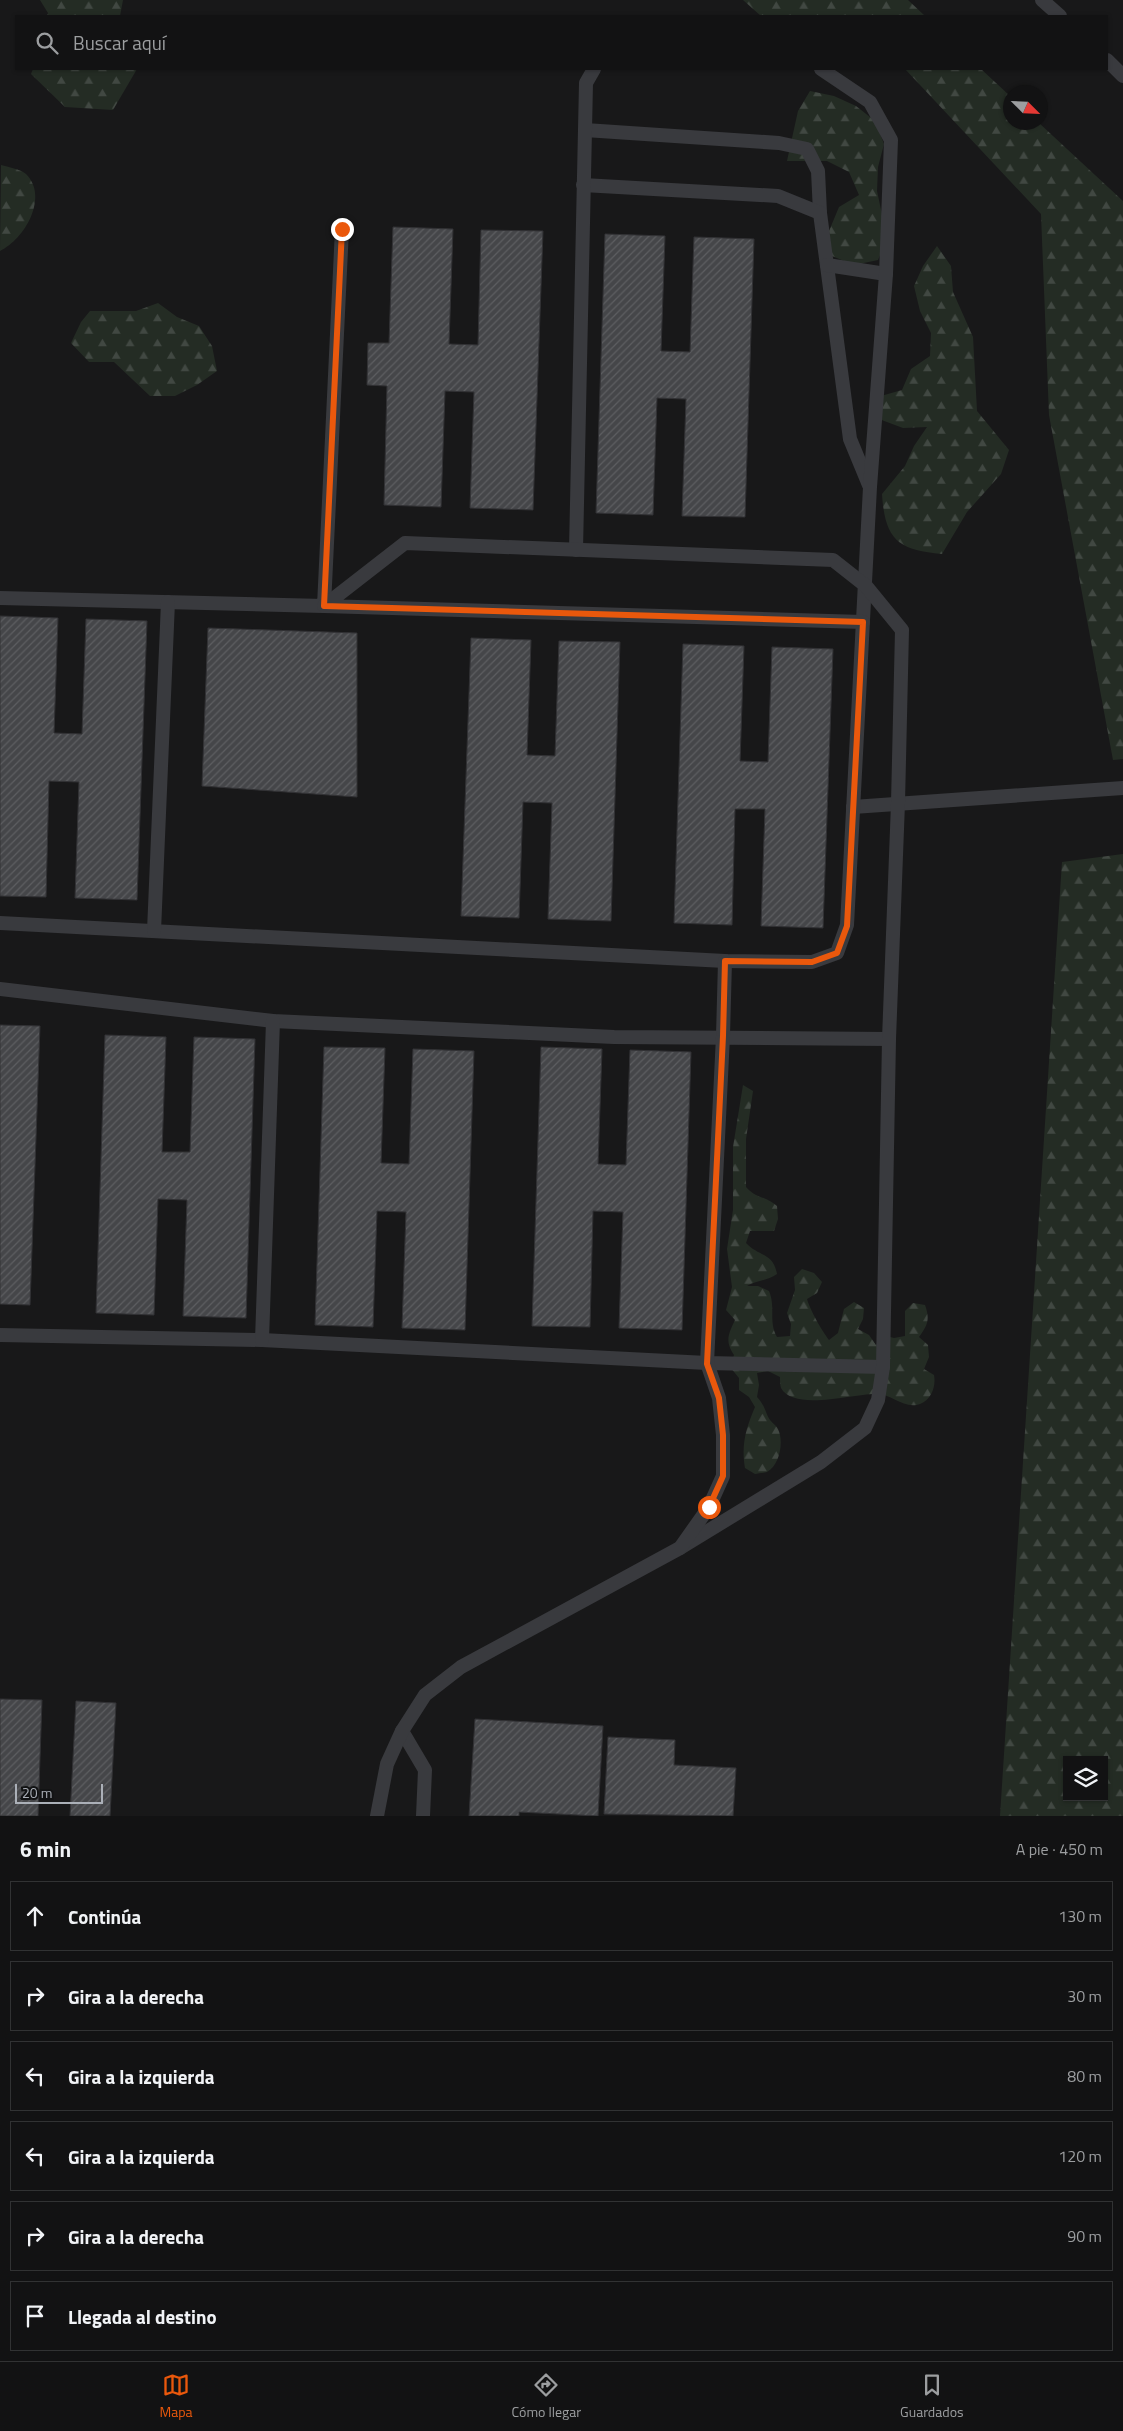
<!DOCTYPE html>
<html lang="es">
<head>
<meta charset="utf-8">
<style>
  body { margin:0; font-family:"Titillium Web",sans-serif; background:#1b1b1c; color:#f1f3f6 }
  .controls { position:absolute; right:15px; bottom:15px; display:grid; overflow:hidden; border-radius:0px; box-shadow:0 1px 4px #0004 }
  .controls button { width:45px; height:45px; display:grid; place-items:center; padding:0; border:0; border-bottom:1px solid #313233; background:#121213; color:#f1f3f6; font:25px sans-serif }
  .compass { position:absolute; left:1003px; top:85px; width:45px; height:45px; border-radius:50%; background:#121213; box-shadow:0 1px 4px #0004; rotate:114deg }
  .scale { position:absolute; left:15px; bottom:12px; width:88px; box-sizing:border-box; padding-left:5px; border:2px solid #abb0b8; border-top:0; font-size:14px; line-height:18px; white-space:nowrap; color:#abb0b8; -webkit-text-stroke:4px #121314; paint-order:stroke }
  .stop { position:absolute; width:15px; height:15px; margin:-11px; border:4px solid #ea580c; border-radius:50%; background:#fff }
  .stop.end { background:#ea580c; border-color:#fff; box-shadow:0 1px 5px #0008 }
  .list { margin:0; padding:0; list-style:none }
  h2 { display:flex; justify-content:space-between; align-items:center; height:65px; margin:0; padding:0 20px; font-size:21px }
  h2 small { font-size:16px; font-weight:400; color:#9c9ea0 }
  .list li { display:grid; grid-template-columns:32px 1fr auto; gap:15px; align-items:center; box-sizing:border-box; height:70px; margin:0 10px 10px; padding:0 10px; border:1px solid #313233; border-radius:0px }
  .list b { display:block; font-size:19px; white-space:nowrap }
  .list em { font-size:16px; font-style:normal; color:#9c9ea0 }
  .icon { flex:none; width:28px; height:28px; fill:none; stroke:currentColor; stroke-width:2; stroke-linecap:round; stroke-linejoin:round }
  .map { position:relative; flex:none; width:1123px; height:1816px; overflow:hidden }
  .search { position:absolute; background:#121213; box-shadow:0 1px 4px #0004; left:15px; right:15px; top:15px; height:55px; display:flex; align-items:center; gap:12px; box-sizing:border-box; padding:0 18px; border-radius:0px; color:#9c9ea0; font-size:19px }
  .sheet { height:545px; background:#121213 }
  nav { display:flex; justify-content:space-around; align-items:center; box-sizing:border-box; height:70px; border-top:1px solid #313233; background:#121213; font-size:14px; color:#9c9ea0 }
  nav a { display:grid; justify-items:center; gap:2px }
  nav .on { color:#ea580c }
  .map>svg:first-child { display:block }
</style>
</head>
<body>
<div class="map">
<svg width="1123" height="1816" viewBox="0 0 1123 1816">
  <defs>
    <pattern id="forest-firs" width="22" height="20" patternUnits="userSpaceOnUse" patternTransform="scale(1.25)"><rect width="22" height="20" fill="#242c24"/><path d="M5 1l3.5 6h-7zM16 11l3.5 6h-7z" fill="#414842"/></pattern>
    <pattern id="building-hatch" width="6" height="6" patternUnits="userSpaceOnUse" patternTransform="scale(1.25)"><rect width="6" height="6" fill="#454649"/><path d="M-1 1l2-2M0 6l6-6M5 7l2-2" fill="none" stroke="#5d5e61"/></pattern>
  </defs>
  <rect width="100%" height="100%" fill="#181819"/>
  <g fill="url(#forest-firs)" fill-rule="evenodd">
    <path d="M40 0H123L120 16H47L48 13Z"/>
    <path d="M743 0H908L925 16H761Z"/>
    <path d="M33 69H137L113 110 65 107 31 74Z"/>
    <path d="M905 69H981L1010 96V122L1039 123 1123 201V759L1113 760 1049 415 1041 214Z"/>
    <path d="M810 91 834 96 856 106 875 121 884 144 878 167 877 191 887 238 878 260 854 265 832 256 829 231 839 207 859 195 849 172 827 161H787L798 111Z"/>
    <path d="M1 165C8 167 20 169 26 174 49 197 25 239 0 251Z"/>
    <path d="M937 246 951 266 953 292 973 337 977 411 1009 450 1001 474 967 512 942 554C897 550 885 539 882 494L905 466 914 446 927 427 903 428 879 419 881 396 902 390 911 369 930 356 931 333 920 311 914 286 923 266Z"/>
    <path d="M158 303 177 317 199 326 212 346 217 371 197 385 175 396H150L114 362H89L71 343 81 322 90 311H136Z"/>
    <path d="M1123 854V1816H1000L1062 862ZM1067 1760H1104V1797H1067Z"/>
    <path d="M743 1085 753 1091 746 1139V1187C758 1200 764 1195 777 1206L778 1219 774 1231H750L746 1243C759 1257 773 1252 777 1274 767 1281 757 1280 747 1286H758L769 1291C776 1308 768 1321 777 1337L790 1336 791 1324 787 1313 795 1290 794 1277 802 1269 814 1273 822 1282 817 1293 807 1299C810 1310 822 1331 829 1340L838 1333 844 1309 854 1302 864 1308 863 1319 858 1329 869 1335 876 1345 882 1335 894 1338 905 1336V1311L913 1303 925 1305C930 1319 928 1325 919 1337L928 1345 929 1357 924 1369 934 1375C936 1386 932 1399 920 1404 905 1410 892 1394 877 1394 855 1393 794 1412 781 1388 780 1385 780 1380 780 1377L768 1371 757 1373 759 1385 757 1397C766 1407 765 1413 770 1420 773 1424 776 1425 778 1429 784 1441 780 1465 767 1472 764 1473 758 1473 755 1474L745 1468C741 1445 746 1428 755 1407L749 1397 739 1390V1378L730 1367 734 1355C725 1341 728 1335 735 1320L726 1310 732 1287 727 1249 733 1210V1147Z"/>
  </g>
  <g fill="url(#building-hatch)" stroke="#323235">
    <path d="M393 227 453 229 449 344 478 345 481 230 543 231 533 510 470 508 474 392 445 391 441 507 384 505 387 386 367 385 368 343H389Z"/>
    <path d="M605 234 665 236 661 351 690 352 694 237 754 239 745 517 682 516 686 399 657 398 653 515 596 513Z"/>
    <path d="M0 616 58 618 54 733 82 734 86 619 147 621 137 900 75 898 79 782 49 781 46 897 0 896Z"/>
    <path d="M208 628 357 633V797L202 786Z"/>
    <path d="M471 638 531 640 527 755 555 756 559 641 620 642 611 921 548 919 552 803 523 802 519 918 461 916Z"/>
    <path d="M683 644 744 646 740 761 768 762 772 647 833 649 823 928 761 926 765 809H735L732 925 674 923Z"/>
    <path d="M0 1025 40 1026 30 1305 0 1304Z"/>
    <path d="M105 1035 166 1037 162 1152H190L194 1037 255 1039 246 1318 183 1316 187 1200 158 1199 154 1315 96 1313Z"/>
    <path d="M324 1047 385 1048 381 1163 409 1164 413 1049 474 1051 465 1330 402 1328 406 1212 377 1211 373 1327 315 1325Z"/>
    <path d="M541 1047 602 1049 598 1164 626 1165 630 1050 691 1052 682 1330 619 1328 623 1212 593 1211 590 1327 532 1326Z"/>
    <path d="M0 1699 42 1700 38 1816H0Z"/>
    <path d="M76 1701 116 1703 110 1816H70Z"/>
    <path d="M475 1719 603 1726 598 1816 519 1812V1816H469Z"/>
    <path d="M608 1737 675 1740 674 1765 736 1768 733 1816 604 1814Z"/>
  </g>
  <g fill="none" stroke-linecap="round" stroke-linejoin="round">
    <g stroke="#393a3e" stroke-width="14">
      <path d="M1042 0 1060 16"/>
      <path d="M1107 60 1123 76"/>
      <path d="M585 130 779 143 807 149 818 171 820 213"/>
      <path d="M583 185 778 196 820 213 850 439 869 485"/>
      <path d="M827 265 886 274"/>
      <path d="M576 550 586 83 594 69"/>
      <path d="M0 598 324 606 342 229"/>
      <path d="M853 807 1123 788"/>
      <path d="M0 923 725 961 812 962 837 953 847 925 870 487 886 274 891 140 870 102 821 69"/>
      <path d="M154 931 168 602"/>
      <path d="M0 989 273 1021 614 1037 889 1039"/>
      <path d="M0 1335 262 1340 707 1363 883 1367"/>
      <path d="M262 1340 273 1021"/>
      <path d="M680 1548 821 1462 865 1428 878 1400 883 1367 889 1039 898 803 902 630 866 586 833 560 405 543 324 606 863 622"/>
      <path d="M402 1731 425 1770 423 1816"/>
      <path d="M377 1816 387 1764 402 1731 425 1695 461 1667 680 1548 709 1507 723 1476V1435L719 1398 707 1363 723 1036 725 961"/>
    </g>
  </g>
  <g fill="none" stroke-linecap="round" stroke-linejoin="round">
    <path stroke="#ea580c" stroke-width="6" d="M342 229 324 606 863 622 847 926 837 953 812 962 725 961 723 1036 707 1364 719 1398 723 1435V1476L709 1507"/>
  </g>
</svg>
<div class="controls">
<button><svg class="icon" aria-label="layers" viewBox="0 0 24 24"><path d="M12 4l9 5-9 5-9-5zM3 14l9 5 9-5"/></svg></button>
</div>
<svg class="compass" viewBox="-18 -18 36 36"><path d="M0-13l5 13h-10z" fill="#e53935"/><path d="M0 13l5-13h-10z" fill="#9c9ea0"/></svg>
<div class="scale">20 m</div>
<div class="stop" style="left:709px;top:1507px"></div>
<div class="stop end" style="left:342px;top:229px"></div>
<div class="search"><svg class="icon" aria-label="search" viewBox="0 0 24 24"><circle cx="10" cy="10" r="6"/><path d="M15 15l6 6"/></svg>Buscar aquí</div>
</div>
<section class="sheet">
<h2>6 min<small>A pie · 450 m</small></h2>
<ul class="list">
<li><svg class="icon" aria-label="ahead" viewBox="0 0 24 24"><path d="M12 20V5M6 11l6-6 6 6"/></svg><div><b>Continúa</b></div><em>130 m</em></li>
<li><svg class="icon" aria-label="right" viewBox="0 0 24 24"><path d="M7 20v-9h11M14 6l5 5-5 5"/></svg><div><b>Gira a la derecha</b></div><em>30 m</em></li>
<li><svg class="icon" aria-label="left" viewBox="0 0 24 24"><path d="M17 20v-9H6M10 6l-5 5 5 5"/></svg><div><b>Gira a la izquierda</b></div><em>80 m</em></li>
<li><svg class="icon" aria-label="left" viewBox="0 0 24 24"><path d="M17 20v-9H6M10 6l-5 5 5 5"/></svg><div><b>Gira a la izquierda</b></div><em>120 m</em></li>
<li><svg class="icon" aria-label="right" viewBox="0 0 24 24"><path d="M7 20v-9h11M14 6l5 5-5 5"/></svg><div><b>Gira a la derecha</b></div><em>90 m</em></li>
<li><svg class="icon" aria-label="arrive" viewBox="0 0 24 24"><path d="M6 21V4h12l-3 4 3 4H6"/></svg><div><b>Llegada al destino</b></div></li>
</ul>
</section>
<nav>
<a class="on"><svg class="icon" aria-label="map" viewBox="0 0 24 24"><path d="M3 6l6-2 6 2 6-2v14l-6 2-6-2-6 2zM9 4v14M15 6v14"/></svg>Mapa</a>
<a><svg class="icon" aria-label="directions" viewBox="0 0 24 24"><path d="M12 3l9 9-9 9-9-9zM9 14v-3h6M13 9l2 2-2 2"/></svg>Cómo llegar</a>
<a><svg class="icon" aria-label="saved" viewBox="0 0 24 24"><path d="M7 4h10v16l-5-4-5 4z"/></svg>Guardados</a>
</nav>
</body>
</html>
